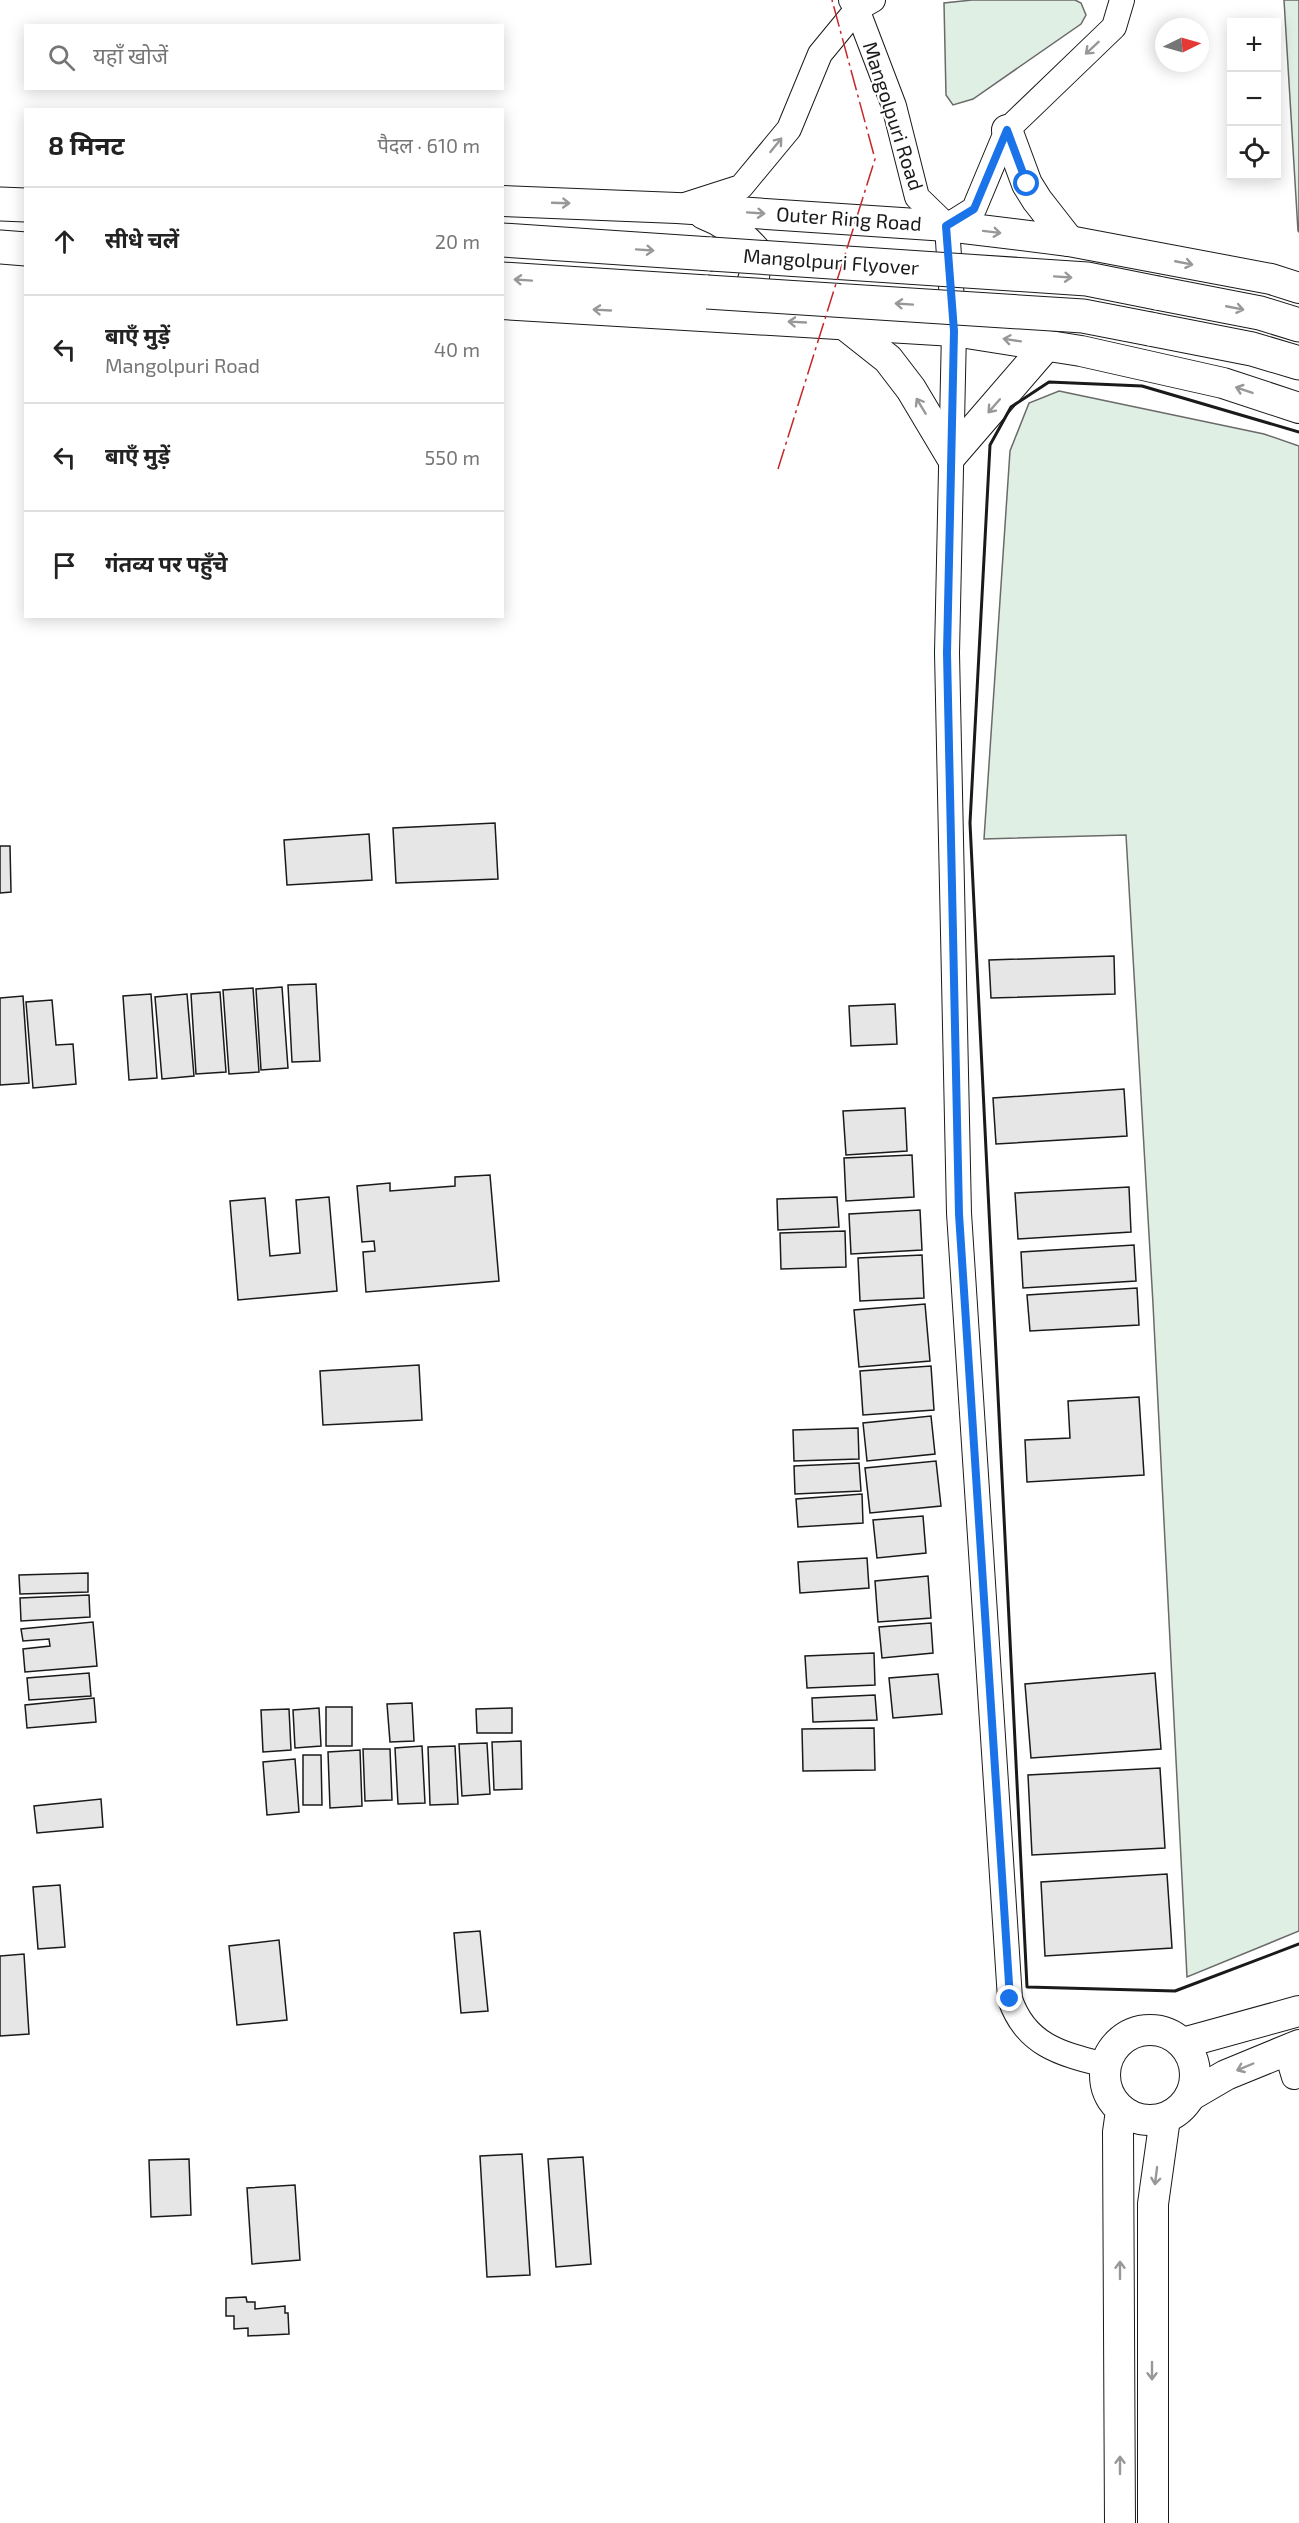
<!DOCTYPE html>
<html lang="hi">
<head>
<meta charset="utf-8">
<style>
  body { margin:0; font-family:"Exo 2","Noto Sans Devanagari",sans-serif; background:#f2f2f2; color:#222 }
  .controls { position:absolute; right:18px; top:18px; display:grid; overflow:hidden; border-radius:0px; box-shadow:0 3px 15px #0003 }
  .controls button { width:54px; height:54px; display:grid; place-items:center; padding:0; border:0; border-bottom:2px solid #e0e0e0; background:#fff; color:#222; font:30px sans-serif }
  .compass { position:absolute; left:1155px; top:18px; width:54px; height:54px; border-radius:50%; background:#fff; box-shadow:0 3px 15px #0003; rotate:85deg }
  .stop { position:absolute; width:18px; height:18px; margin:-14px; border:4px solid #1a73e8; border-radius:50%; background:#fff }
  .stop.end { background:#1a73e8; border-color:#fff; box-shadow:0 2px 6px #0008 }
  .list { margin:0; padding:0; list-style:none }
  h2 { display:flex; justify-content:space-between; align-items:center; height:78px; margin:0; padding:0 24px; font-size:26px }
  h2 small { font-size:20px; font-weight:400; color:#767676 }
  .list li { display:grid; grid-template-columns:39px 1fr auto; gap:18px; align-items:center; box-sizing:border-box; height:108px; padding:0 24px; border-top:2px solid #e0e0e0 }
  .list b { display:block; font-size:22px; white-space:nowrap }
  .list p { margin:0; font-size:20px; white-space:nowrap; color:#767676 }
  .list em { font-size:20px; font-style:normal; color:#767676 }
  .icon { flex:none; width:33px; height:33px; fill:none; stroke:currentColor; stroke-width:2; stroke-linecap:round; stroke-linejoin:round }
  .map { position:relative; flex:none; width:1299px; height:2523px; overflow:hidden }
  .search { position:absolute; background:#fff; box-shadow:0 3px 15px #0003; left:24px; top:24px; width:480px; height:66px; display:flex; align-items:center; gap:15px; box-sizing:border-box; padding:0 21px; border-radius:0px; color:#767676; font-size:22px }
  .panel { position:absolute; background:#fff; box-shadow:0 3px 15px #0003; left:24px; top:108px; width:480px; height:510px; border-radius:0px }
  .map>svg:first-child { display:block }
</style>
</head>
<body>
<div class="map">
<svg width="1299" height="2523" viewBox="0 0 1299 2523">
  <rect width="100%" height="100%" fill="#fff"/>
  <g fill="#e0efe3" stroke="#6a6a6a" stroke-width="1.5">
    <path d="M972 0H1075L1081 3 1086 15 1081 24 973 99 953 105 946 95 944 3Z"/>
    <path d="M1284 0H1299V232L1298 231Z"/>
    <path d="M1059 391 1264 434 1299 446V1931L1187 1977 1153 1304 1126 835 984 839 1010 451 1029 403Z"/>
  </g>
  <g fill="#e6e6e6" stroke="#1a1a1a" stroke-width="1.5">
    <path d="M495 823 498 879 396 883 393 828Z"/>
    <path d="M369 834 372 880 287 885 284 840Z"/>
    <path d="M0 846H10L11 892 0 893Z"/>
    <path d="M1114 956 1115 994 991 998 989 960Z"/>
    <path d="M316 984 320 1061 292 1062 288 985Z"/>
    <path d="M282 987 288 1068 261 1070 256 989Z"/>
    <path d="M253 988 259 1072 229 1074 223 990Z"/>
    <path d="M220 992 226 1072 196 1074 191 994Z"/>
    <path d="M151 994 157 1078 129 1080 123 996Z"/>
    <path d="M187 994 194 1076 162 1079 155 997Z"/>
    <path d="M23 996 29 1083 0 1085V998Z"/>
    <path d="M52 1000 56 1045 73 1044 76 1084 33 1088 26 1002Z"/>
    <path d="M895 1004 897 1044 851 1046 849 1006Z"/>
    <path d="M1124 1089 1127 1136 996 1144 993 1098Z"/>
    <path d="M905 1108 907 1151 846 1155 843 1111Z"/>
    <path d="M912 1155 914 1197 846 1201 844 1158Z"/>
    <path d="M490 1175 499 1281 366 1292 363 1252 375 1251 374 1241 362 1242 357 1186 390 1183V1191L455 1186V1177Z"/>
    <path d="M1129 1187 1131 1232 1018 1239 1015 1193Z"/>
    <path d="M329 1197 337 1291 238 1300 230 1201 265 1198 270 1256 300 1253 296 1200Z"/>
    <path d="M837 1197 839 1227 778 1230 777 1199Z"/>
    <path d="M920 1210 922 1250 851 1254 849 1214Z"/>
    <path d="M845 1231 846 1267 781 1269 780 1233Z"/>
    <path d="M1134 1245 1136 1281 1023 1288 1021 1252Z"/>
    <path d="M922 1255 924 1298 860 1301 858 1258Z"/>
    <path d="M1137 1288 1139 1325 1030 1331 1027 1295Z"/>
    <path d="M925 1304 930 1361 859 1367 854 1310Z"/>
    <path d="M419 1365 422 1420 323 1425 320 1371Z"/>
    <path d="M931 1366 934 1410 863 1415 860 1371Z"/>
    <path d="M1139 1397 1144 1475 1027 1482 1025 1440 1070 1438 1068 1401Z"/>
    <path d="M931 1416 935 1454 867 1461 863 1423Z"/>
    <path d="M858 1428 859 1459 794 1461 793 1430Z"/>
    <path d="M936 1461 941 1506 870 1513 865 1468Z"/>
    <path d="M859 1463 861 1491 795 1494 794 1466Z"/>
    <path d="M862 1494 863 1523 798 1527 796 1499Z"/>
    <path d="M923 1516 926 1553 877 1558 873 1520Z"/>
    <path d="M867 1558 869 1588 800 1593 798 1562Z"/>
    <path d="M88 1573V1592L20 1594 19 1575Z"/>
    <path d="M928 1576 931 1618 878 1622 875 1581Z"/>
    <path d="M89 1595 90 1617 21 1621 20 1598Z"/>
    <path d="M93 1622 97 1666 25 1672 23 1649 50 1646 49 1639 23 1641 21 1629Z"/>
    <path d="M931 1623 933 1653 882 1658 879 1627Z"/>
    <path d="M874 1653 875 1685 807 1688 805 1656Z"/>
    <path d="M89 1673 91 1696 29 1700 27 1678Z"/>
    <path d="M1155 1673 1161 1749 1031 1758 1025 1684Z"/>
    <path d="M938 1674 942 1714 893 1718 889 1678Z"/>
    <path d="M875 1695 877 1720 813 1722 812 1698Z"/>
    <path d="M94 1698 96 1722 27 1728 25 1705Z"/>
    <path d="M412 1703 414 1741 390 1742 387 1704Z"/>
    <rect x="326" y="1707" width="26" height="39"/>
    <path d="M319 1708 321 1746 295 1748 293 1710Z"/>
    <path d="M512 1708V1733H477L476 1709Z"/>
    <path d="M289 1709 291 1750 263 1752 261 1710Z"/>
    <path d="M874 1728 875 1770 803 1771 802 1729Z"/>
    <path d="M521 1741 522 1789 494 1790 492 1742Z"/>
    <path d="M487 1743 490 1794 462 1796 459 1744Z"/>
    <path d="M422 1746 425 1803 398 1804 395 1748Z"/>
    <path d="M455 1746 458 1804 430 1805 428 1747Z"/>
    <path d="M363 1749H390L392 1800 365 1801Z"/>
    <path d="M360 1750 362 1806 330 1808 328 1752Z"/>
    <path d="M303 1755H321L322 1805H303Z"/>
    <path d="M295 1759 299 1812 267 1815 263 1762Z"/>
    <path d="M1160 1768 1165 1848 1032 1855 1028 1775Z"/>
    <path d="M101 1799 103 1827 37 1833 34 1806Z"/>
    <path d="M1167 1874 1172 1948 1045 1956 1041 1882Z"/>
    <path d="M60 1885 65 1947 38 1949 33 1887Z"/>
    <path d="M480 1931 488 2011 461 2013 454 1933Z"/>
    <path d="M279 1940 287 2020 237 2025 229 1946Z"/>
    <path d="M24 1954 29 2034 0 2036V1956Z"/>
    <path d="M522 2154 530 2275 487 2277 480 2156Z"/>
    <path d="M583 2157 591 2264 556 2267 548 2159Z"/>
    <path d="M189 2159 191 2215 151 2217 149 2160Z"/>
    <path d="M295 2185 300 2260 252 2264 247 2188Z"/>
    <path d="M246 2297 247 2302H255V2309L285 2306V2313H288L289 2334 248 2336V2328L234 2329V2316H226V2298Z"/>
  </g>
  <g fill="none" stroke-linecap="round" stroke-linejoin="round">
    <g stroke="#1a1a1a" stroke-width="26">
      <g id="minor">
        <path d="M851 0 857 9 894 106 917 197 947 226"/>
        <path d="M685 205 741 187 789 129 820 54 857 9 873 0"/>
        <path d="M947 226 954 331 947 653 959 1213 1010 1999C1026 2046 1062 2054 1105 2065"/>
        <path d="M947 226 974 209 1007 130 1114 27 1122 0"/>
        <path d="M1286 2050 1294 2077 1299 2075"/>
      </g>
    </g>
    <g stroke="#1a1a1a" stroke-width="32">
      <g id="major">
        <path d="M1007 130 1027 184 1037 200 1069 241"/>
        <path d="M502 201 677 208 947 226 1069 241 1271 279 1299 288"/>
        <path d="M704 214C725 222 741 234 756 251 757 275 752 298 729 309"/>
        <path d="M502 304 954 331 1081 351 1223 383 1299 408"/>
        <path d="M845 325 888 359 911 389 951 456 1046 346"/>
        <circle cx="1150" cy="2075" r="45"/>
        <path d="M1183 2043 1299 2011"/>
        <path d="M1190 2096 1226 2075 1299 2045"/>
        <path d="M1120 2523 1118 2132 1121 2111"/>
        <path d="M1153 2523V2204L1165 2118"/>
      </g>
    </g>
    <g stroke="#1a1a1a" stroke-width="35">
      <g id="highway">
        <path d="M0 204 26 205"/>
        <path d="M502 240 711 254"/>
        <path d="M0 247 26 249"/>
        <path d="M502 279 707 292"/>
        <path d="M1157 293 1260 313 1299 325"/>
        <path d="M1150 329 1252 349 1299 363"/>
      </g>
    </g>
    <use href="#minor" stroke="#fff" stroke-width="24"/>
    <use href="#major" stroke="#fff" stroke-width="30"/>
    <use href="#highway" stroke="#fff" stroke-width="33"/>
    <g stroke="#1a1a1a" stroke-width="35" stroke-linecap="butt">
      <g id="highway-bridge">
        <path d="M711 254 1087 279 1157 293"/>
        <path d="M707 292 1083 316 1150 329"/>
      </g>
    </g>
    <use href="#highway-bridge" stroke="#fff" stroke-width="33"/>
    <path stroke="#1a1a1a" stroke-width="3" d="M1299 432 1142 386 1049 382 1011 407 990 445 970 823 1027 1987 1175 1991 1299 1944"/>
    <path stroke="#c62828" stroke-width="1.5" stroke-dasharray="21 4.5 3 4.5" stroke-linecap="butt" d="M778 469 875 159 832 0"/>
  </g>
  <defs><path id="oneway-shaft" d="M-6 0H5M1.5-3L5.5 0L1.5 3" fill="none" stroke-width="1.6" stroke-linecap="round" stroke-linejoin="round" transform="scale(1.5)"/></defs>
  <g stroke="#989898">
    <use href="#oneway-shaft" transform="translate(1092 48) rotate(137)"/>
    <use href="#oneway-shaft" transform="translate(776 145) rotate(-51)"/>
    <use href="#oneway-shaft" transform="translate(561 203) rotate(2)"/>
    <use href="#oneway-shaft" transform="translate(756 213) rotate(4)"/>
    <use href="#oneway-shaft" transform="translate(992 232) rotate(7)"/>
    <use href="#oneway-shaft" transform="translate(645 250) rotate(4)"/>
    <use href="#oneway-shaft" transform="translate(1184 263) rotate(11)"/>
    <use href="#oneway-shaft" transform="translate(1063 277) rotate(4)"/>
    <use href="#oneway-shaft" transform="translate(523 280) rotate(-176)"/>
    <use href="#oneway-shaft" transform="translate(904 304) rotate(-176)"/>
    <use href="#oneway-shaft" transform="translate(1235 308) rotate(11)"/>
    <use href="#oneway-shaft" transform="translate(602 310) rotate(-177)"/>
    <use href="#oneway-shaft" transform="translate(797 322) rotate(-177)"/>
    <use href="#oneway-shaft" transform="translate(1012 340) rotate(-171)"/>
    <use href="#oneway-shaft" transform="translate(1244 390) rotate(-161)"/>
    <use href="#oneway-shaft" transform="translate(921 406) rotate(-121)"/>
    <use href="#oneway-shaft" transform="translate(994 406) rotate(131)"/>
    <use href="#oneway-shaft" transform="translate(1245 2067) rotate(157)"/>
    <use href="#oneway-shaft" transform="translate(1156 2176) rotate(97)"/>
    <use href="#oneway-shaft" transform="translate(1120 2270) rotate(-90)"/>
    <use href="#oneway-shaft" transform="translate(1152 2371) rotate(90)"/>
    <use href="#oneway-shaft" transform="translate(1120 2465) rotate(-90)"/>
  </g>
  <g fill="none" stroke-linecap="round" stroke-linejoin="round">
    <path stroke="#1a73e8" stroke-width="8" d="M1010 1999 959 1214 947 653 954 331 946 226 974 209 1007 130 1027 184"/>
  </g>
  <g text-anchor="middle" stroke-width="4.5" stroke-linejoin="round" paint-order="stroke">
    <g font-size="20" fill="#1a1a1a" stroke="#fff">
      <text transform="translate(893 116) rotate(72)" y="7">Mangolpuri Road</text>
      <text transform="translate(849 219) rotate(4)" y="7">Outer Ring Road</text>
      <text transform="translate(831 262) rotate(4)" y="7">Mangolpuri Flyover</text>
    </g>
  </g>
</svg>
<div class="controls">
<button>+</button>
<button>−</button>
<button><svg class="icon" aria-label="locate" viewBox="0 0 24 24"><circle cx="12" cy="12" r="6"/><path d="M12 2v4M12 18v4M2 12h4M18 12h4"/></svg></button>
</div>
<svg class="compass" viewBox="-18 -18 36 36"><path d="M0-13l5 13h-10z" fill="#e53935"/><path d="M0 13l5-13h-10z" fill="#767676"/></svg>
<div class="stop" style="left:1027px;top:184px"></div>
<div class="stop end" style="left:1010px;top:1999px"></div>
<div class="search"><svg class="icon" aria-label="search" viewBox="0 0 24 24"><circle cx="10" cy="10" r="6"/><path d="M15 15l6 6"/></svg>यहाँ खोजें</div>
<section class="panel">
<h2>8 मिनट<small>पैदल · 610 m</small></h2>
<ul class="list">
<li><svg class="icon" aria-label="ahead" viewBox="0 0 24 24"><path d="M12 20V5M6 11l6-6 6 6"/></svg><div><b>सीधे चलें</b></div><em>20 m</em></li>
<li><svg class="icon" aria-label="left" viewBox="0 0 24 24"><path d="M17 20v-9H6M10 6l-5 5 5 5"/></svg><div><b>बाएँ मुड़ें</b><p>Mangolpuri Road</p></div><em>40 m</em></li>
<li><svg class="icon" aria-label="left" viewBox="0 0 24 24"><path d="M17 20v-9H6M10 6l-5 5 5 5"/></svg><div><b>बाएँ मुड़ें</b></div><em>550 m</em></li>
<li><svg class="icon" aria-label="arrive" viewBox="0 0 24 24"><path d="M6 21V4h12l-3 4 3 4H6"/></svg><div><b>गंतव्य पर पहुँचे</b></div></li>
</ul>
</section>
</div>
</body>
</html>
